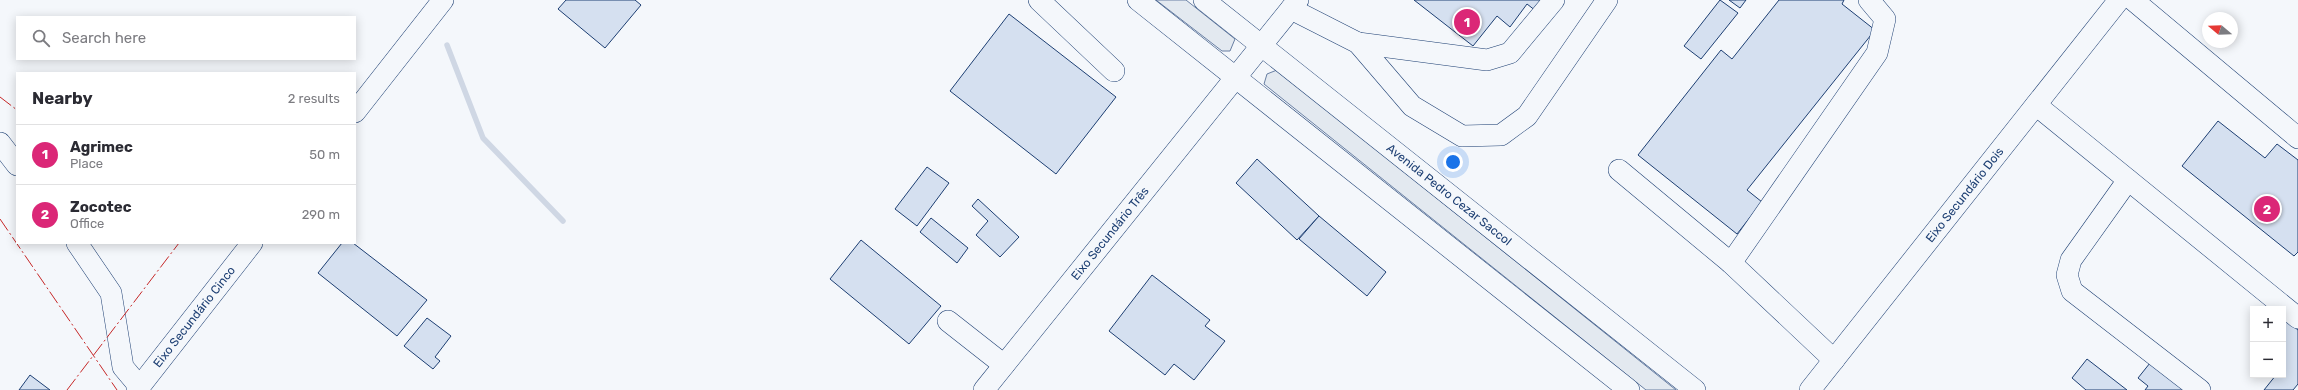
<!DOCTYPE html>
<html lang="en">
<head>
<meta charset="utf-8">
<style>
  body { margin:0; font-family:Rubik,sans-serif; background:#f2f2f3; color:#2b2b33 }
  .controls { position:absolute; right:12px; bottom:12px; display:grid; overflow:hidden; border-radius:0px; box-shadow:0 2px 10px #0003 }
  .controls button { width:36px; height:36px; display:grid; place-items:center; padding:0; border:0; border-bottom:1px solid #e1e1e2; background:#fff; color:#2b2b33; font:20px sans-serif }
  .compass { position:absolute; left:2202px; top:12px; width:36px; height:36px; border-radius:50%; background:#fff; box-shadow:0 2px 10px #0003; rotate:289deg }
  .you { position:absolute; left:1453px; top:162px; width:14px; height:14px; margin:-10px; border:3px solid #fff; border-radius:50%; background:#1a73e8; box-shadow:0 0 0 6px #1a73e833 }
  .badge { display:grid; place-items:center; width:26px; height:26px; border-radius:50%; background:#db2777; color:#fff; font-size:13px; font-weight:700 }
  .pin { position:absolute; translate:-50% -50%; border:2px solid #fff; box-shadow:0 1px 4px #0006 }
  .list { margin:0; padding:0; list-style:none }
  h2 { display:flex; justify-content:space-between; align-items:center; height:52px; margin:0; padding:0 16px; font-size:17px }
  h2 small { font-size:13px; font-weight:400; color:#7c7c81 }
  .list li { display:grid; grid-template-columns:26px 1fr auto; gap:12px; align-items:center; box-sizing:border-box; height:60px; padding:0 16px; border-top:1px solid #e1e1e2 }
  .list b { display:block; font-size:15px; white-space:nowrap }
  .list p { margin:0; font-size:13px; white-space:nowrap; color:#7c7c81 }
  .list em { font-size:13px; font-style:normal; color:#7c7c81 }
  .icon { flex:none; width:22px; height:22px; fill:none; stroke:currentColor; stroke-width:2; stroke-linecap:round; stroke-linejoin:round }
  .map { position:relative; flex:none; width:2298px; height:390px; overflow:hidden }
  .search { position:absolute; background:#fff; box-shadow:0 2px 10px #0003; left:16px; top:16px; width:340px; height:44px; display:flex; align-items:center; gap:10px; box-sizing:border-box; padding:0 14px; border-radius:0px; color:#7c7c81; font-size:15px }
  .panel { position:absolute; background:#fff; box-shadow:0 2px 10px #0003; left:16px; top:72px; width:340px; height:172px; border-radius:0px }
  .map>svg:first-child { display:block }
</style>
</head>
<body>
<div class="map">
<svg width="2298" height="390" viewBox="0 0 2298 390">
  <rect width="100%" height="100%" fill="#f4f7fb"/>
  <g fill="#e3e9f0" stroke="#687fa3">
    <path d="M1156 0H1186L1235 39 1230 51H1222Z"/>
    <path d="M1277 70 1676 390H1646L1264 84 1267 74Z"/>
  </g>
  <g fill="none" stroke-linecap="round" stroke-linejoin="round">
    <path stroke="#cfd7e4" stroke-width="5.5" d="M447 45 483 138 563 221"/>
  </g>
  <g fill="#d5e0f0" stroke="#1d3f73">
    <path d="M566 0H635L641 5 605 48 558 9Z"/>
    <path d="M1414 0H1545L1536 11 1527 4 1510 27 1497 16 1473 46Z"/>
    <path d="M1720 0 1738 13 1701 59 1684 46Z"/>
    <path d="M1729 0H1746L1740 8Z"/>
    <path d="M1779 0H1844L1842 4 1875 30 1747 190 1762 202 1737 234 1638 155 1721 50 1732 59Z"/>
    <path d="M1009 14 1116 97 1056 174 950 91Z"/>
    <path d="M2218 121 2265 158 2277 144 2298 160V252L2294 256 2182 166Z"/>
    <path d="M1257 159 1319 216 1297 240 1236 183Z"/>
    <path d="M927 167 949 183 917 226 895 209Z"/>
    <path d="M978 199 1019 237 1000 257 976 235 988 221 972 206Z"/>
    <path d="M1319 216 1386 272 1367 296 1299 239Z"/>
    <path d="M931 218 968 248 957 263 920 232Z"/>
    <path d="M861 240 941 306 909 344 830 279Z"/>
    <path d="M342 243H353L427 300 397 336 318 273Z"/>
    <path d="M1152 275 1210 320 1205 326 1225 341 1194 380 1174 364 1165 375 1109 331Z"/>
    <path d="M427 318 451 336 435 357 440 361 433 369 404 346Z"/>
    <path d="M2283 318 2298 330V384L2293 390H2264L2276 375H2283Z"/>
    <path d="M2087 359 2127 390H2086L2072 378Z"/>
    <path d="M2150 363 2184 390H2145L2148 386 2138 378Z"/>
    <path d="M30 375 50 390H19Z"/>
  </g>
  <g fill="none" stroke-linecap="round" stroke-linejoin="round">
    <g stroke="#1d3f73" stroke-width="22">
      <g id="minor">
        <path d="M1039 0 1114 71"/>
        <path d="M1138 0 1629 390"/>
        <path id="s1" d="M1204 0 1695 390"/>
        <path d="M2133 0 2298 138"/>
        <path d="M1291 9 1358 43 1412 106 1462 136 1501 135 1527 116 1607 0"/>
        <path d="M1358 43 1487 60 1510 53 1554 0"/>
        <path d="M2036 105 2298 318"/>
        <path d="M355 112 443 0"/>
        <path d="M0 143 17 165"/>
        <path d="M1619 170 1731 263 1834 360"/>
        <path d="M2128 180 2071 260 2067 275 2072 291 2200 390"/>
        <path d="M77 243 111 293 123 367 139 386"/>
        <path d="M1731 263 1877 53 1885 19 1869 0"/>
        <path d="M948 321 1004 365"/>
        <path id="s2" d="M137 390 252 243"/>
        <path id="s3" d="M984 390 1298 0"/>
        <path id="s4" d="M1810 390 2119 0"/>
      </g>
    </g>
    <use href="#minor" stroke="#f4f7fb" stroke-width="21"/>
    <g stroke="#c62828" stroke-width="1" stroke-dasharray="14 3 2 3" stroke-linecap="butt">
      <path d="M0 97 17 110"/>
      <path d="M0 219 117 390"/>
      <path d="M67 390 179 243"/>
    </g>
  </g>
  <g text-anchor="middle" stroke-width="3" stroke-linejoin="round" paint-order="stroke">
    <g font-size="12" fill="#1d3f73" stroke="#f4f7fb">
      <text dy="4" stroke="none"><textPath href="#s1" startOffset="313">Avenida Pedro Cezar Saccol</textPath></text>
      <text dy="4" stroke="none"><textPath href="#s4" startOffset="249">Eixo Secundário Dois</textPath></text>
      <text dy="4" stroke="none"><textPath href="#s3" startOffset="201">Eixo Secundário Três</textPath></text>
      <text dy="4" stroke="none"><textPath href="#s2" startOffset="93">Eixo Secundário Cinco</textPath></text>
    </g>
  </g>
</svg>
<div class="controls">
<button>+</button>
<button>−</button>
</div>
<svg class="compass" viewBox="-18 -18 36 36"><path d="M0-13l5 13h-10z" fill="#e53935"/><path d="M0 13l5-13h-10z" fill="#7c7c81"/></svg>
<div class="you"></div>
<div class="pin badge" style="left:1467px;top:22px">1</div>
<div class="pin badge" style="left:2267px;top:209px">2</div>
<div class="search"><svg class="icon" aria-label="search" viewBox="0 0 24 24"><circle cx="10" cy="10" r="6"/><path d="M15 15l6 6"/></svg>Search here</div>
<section class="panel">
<h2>Nearby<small>2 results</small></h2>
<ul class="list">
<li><span class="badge">1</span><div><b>Agrimec</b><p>Place</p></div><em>50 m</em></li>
<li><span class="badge">2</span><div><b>Zocotec</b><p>Office</p></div><em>290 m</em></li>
</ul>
</section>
</div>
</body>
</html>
